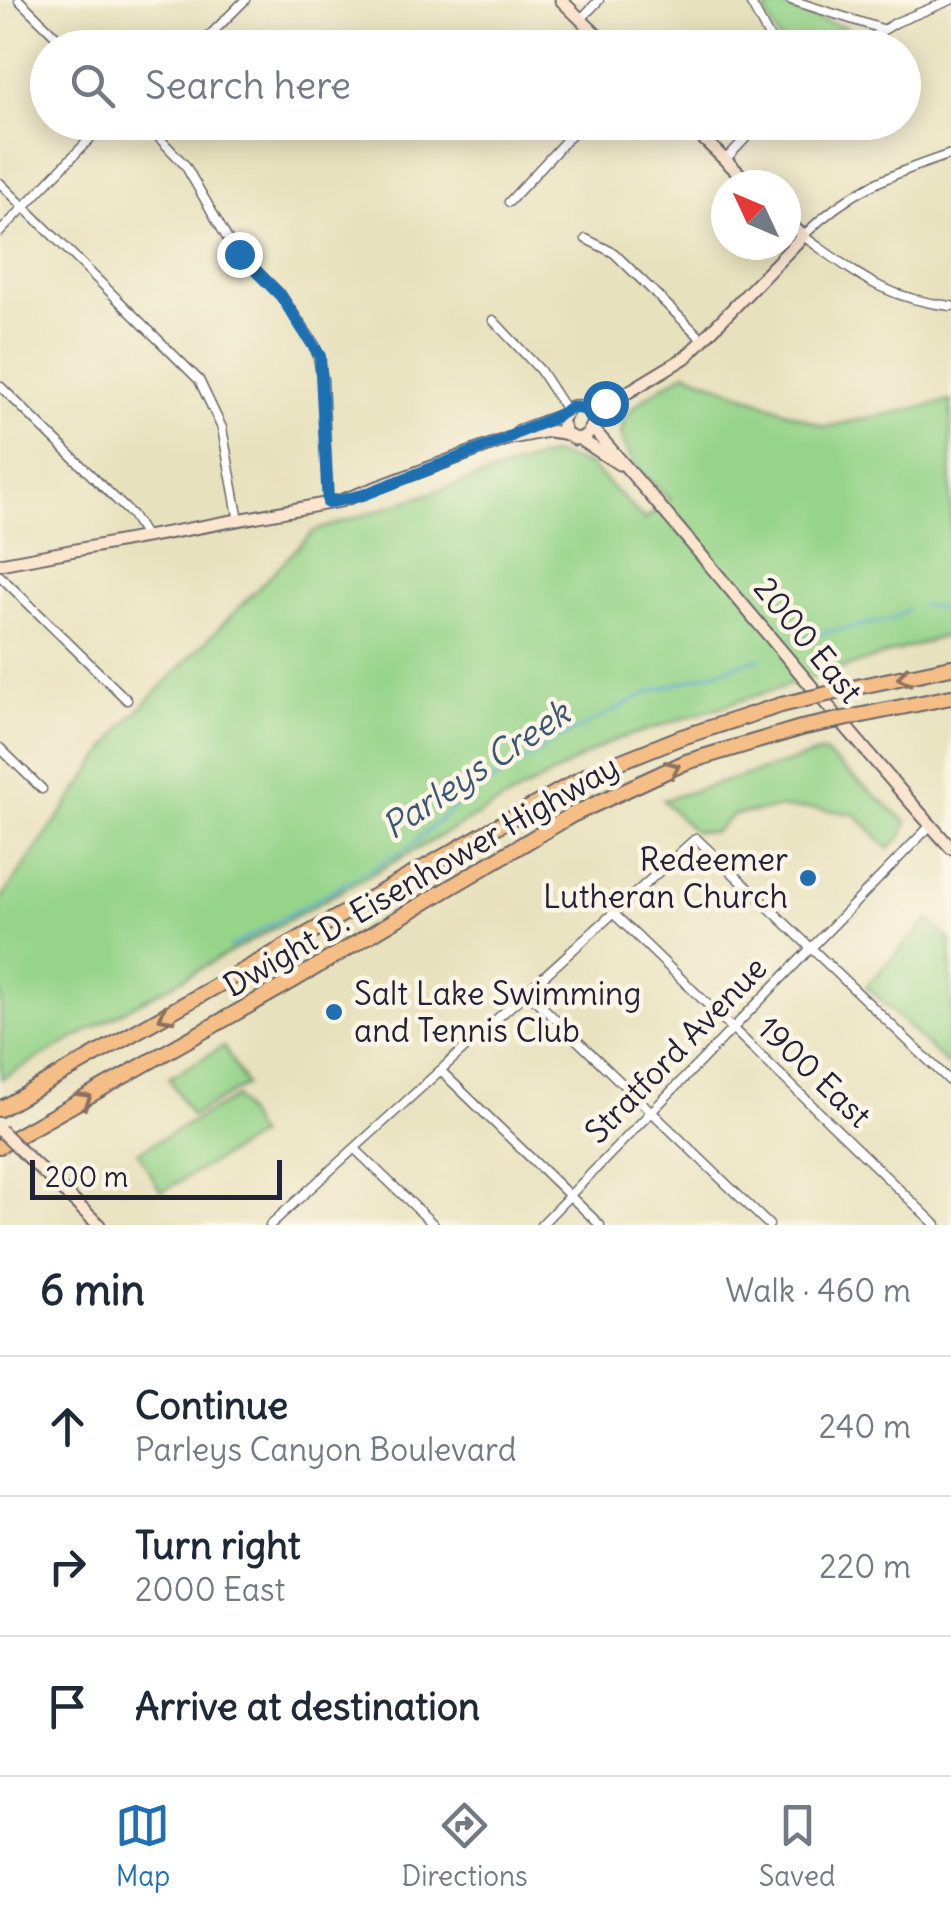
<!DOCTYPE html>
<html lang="en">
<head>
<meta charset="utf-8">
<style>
  body { margin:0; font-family:Delius,sans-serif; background:#f2f2f3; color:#1f2937 }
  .compass { position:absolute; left:711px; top:170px; width:90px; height:90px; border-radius:50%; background:#fff; box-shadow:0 5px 25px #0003; rotate:314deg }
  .scale { position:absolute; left:30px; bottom:25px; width:252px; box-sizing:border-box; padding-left:10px; border:5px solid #22223b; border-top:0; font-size:28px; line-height:35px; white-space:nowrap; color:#22223b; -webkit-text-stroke:8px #fcf5e5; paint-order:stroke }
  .stop { position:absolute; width:30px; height:30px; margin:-22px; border:8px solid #1f6fb2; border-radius:50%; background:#fff }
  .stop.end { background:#1f6fb2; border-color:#fff; box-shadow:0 2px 10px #0008 }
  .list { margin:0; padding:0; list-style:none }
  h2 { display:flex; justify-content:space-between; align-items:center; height:130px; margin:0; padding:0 40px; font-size:42px }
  h2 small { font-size:32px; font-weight:400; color:#747a83 }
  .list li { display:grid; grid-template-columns:65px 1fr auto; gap:30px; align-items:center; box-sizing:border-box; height:140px; padding:0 40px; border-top:2px solid #e0e1e3 }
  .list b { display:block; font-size:38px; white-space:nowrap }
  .list p { margin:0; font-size:32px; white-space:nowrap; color:#747a83 }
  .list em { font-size:32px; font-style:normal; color:#747a83 }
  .icon { flex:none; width:55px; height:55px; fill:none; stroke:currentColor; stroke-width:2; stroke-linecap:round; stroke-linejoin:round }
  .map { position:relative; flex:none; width:951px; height:1225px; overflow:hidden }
  .search { position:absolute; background:#fff; box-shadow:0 5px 25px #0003; left:30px; right:30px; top:30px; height:110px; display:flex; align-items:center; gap:25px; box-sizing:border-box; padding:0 35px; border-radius:55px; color:#747a83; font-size:38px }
  .sheet { height:550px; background:#fff }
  nav { display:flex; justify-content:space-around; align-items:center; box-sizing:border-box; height:140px; border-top:2px solid #e0e1e3; background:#fff; font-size:28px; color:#747a83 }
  nav a { display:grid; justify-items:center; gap:5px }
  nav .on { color:#1f6fb2 }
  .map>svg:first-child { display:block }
</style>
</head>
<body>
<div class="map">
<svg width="951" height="1225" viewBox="0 0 951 1225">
  <rect width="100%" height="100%" fill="#fcf5e5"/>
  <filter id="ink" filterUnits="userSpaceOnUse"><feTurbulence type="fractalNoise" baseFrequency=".01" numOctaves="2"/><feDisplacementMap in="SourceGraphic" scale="20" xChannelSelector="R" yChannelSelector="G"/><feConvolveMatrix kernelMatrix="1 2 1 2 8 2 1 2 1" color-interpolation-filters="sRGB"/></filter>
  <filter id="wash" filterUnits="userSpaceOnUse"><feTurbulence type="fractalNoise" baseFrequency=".0048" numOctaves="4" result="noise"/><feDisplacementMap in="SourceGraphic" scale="40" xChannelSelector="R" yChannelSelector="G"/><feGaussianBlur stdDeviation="2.25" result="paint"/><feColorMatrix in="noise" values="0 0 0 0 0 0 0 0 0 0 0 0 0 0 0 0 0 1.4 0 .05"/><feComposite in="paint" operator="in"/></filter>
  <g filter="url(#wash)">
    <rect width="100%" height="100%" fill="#e8e1bd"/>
    <g fill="#96d48a" stroke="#5c7b62" stroke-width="2.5">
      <path d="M774 3 815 19 846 27 851 34 841 47H783L765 12Z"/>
      <path d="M686 372 825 427 951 401V634L612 741 1 1079 0 901 123 726 314 531 552 454 588 464 645 520 670 499C651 481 605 444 628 414 641 397 669 384 686 372Z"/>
      <path d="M823 752 907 822 903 835 889 849 855 814 819 809 780 808 733 815 715 832 693 831 663 800Z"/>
      <path d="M929 920 951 941V1068L866 986Z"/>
      <path d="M224 1046 246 1085 191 1116 169 1078Z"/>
      <path d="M236 1097 258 1136 161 1192 138 1152Z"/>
    </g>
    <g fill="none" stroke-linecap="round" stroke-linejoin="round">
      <g stroke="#5ca6d4" stroke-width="2.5">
        <path d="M921 605 951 610"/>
        <path d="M794 639 893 619 907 609"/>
        <path d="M229 948 410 847 460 802 559 739 650 692 761 658"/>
      </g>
    </g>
  </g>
  <g filter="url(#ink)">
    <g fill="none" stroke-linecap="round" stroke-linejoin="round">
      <g stroke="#676568" stroke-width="11">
        <g id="street">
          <path d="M19 0 68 48"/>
          <path d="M749 0 775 48"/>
          <path d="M791 0 882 29"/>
          <path d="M581 19 599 0"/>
          <path d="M197 48 245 0"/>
          <path d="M853 48 897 22 951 0"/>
          <path d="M144 122 185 165 231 245 281 295 315 345 323 379 328 503"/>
          <path d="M951 154C891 174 849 190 803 236 856 273 884 299 951 306"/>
          <path d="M725 160 761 122"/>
          <path d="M0 183 199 380 222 428 239 521"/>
          <path d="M509 202 583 122"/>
          <path d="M0 232 106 122"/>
          <path d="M586 239 614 253 703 340"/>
          <path d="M493 320 540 370 566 410"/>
          <path d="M0 386 132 515 146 537"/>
          <path d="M0 576 127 700"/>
          <path d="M0 748 42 789"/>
          <path d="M614 914 936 1225"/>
          <path d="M527 992 769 1225"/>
          <path d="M441 1071 600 1225"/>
          <path d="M355 1149 434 1225"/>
          <path d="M270 1225 696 838 951 1082"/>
          <path d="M541 1225 931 825"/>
        </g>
      </g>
      <g stroke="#676568" stroke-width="15">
        <g id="secondary">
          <path d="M561 0 610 48"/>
          <path d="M686 122 751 185"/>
          <path d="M587 409 625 394 686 357 803 236 786 220"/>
          <path d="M594 423C592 410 583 404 571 407L561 420 566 434 575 439 586 437 594 423 624 395"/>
          <path d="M593 429C714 566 828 711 951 848"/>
          <path d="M519 431 563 415"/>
          <path d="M580 439 619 464"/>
          <path d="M0 564 340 501 507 439 548 431 564 433"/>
          <path d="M17 1147 99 1225"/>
        </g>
      </g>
      <g stroke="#676568" stroke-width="18">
        <g id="highway">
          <path d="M857 687 951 667"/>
          <path d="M877 712 951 697"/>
          <path d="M0 1109 589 774 679 738 781 705"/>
          <path d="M0 1146 294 980 572 815 686 762 801 728"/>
        </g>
      </g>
      <use href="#street" stroke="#fff" stroke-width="8"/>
      <use href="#secondary" stroke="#fbe5cf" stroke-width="11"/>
      <use href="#highway" stroke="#f6be87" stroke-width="14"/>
      <g stroke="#676568" stroke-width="15" stroke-linecap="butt">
        <path id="secondary-bridge" d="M0 1130 17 1147"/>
      </g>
      <g stroke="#676568" stroke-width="18" stroke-linecap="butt">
        <g id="highway-bridge">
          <path d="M781 705 857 687"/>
          <path d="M801 728 877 712"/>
        </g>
      </g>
      <use href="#secondary-bridge" stroke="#fbe5cf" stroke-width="11"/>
      <use href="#highway-bridge" stroke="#f6be87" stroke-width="14"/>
    </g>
    <defs><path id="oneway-chevron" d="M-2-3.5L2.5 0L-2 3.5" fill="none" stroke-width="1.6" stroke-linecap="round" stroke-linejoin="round" transform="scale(2.5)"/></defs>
    <g stroke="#8c7061">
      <use href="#oneway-chevron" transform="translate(904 677) rotate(168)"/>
      <use href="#oneway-chevron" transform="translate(673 768) rotate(-24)"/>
      <use href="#oneway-chevron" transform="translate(165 1016) rotate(151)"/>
      <use href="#oneway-chevron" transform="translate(85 1099) rotate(-30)"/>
    </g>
  </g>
  <g fill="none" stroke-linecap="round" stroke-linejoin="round" filter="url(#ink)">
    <path stroke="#1f6fb2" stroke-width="12" d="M239 254 281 296 320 356 328 503 363 495 506 439C527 426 553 422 571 407L587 409 605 403"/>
  </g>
  <g fill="#1f6fb2" stroke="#fcf5e5" stroke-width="4">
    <circle cx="808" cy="878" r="10"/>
    <circle cx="334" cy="1012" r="10"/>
  </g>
  <g text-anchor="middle" stroke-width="9" stroke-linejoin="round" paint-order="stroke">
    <g font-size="32" fill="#22223b" stroke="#fcf5e5">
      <text transform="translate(808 640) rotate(51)" y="11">2000 East</text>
      <text transform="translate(421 876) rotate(-30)" y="11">Dwight D. Eisenhower Highway</text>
      <text transform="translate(676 1050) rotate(-46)" y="11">Stratford Avenue</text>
      <text transform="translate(814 1072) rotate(44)" y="11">1900 East</text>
    </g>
    <g font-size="32" fill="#22223b" stroke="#fcf5e5" text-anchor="end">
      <text x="788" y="871">Redeemer<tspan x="788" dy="37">Lutheran Church</tspan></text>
      <text x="354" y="1005" text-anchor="start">Salt Lake Swimming<tspan x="354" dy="37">and Tennis Club</tspan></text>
    </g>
    <g font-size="35" font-style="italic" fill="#395778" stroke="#fcf5e5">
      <text transform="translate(476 770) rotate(-34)" y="12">Parleys Creek</text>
    </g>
  </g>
</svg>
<svg class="compass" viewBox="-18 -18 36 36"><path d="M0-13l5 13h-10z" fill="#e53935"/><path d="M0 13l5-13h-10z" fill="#747a83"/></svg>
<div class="scale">200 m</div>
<div class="stop" style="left:605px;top:403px"></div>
<div class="stop end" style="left:239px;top:254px"></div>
<div class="search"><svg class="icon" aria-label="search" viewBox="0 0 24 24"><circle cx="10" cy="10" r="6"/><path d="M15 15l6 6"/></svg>Search here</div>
</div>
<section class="sheet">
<h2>6 min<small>Walk · 460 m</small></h2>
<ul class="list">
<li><svg class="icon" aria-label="ahead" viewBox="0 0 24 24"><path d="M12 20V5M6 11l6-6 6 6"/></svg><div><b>Continue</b><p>Parleys Canyon Boulevard</p></div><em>240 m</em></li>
<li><svg class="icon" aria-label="right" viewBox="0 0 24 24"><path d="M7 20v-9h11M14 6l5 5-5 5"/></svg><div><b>Turn right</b><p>2000 East</p></div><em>220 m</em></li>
<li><svg class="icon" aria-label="arrive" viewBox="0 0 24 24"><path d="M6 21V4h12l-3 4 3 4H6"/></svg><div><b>Arrive at destination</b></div></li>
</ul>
</section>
<nav>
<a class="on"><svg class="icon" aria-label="map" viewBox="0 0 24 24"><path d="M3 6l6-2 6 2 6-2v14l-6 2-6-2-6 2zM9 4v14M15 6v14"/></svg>Map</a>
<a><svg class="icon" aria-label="directions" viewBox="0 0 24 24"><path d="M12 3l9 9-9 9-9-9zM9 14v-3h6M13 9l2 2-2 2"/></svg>Directions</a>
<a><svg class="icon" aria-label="saved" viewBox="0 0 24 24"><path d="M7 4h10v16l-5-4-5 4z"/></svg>Saved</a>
</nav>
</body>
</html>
